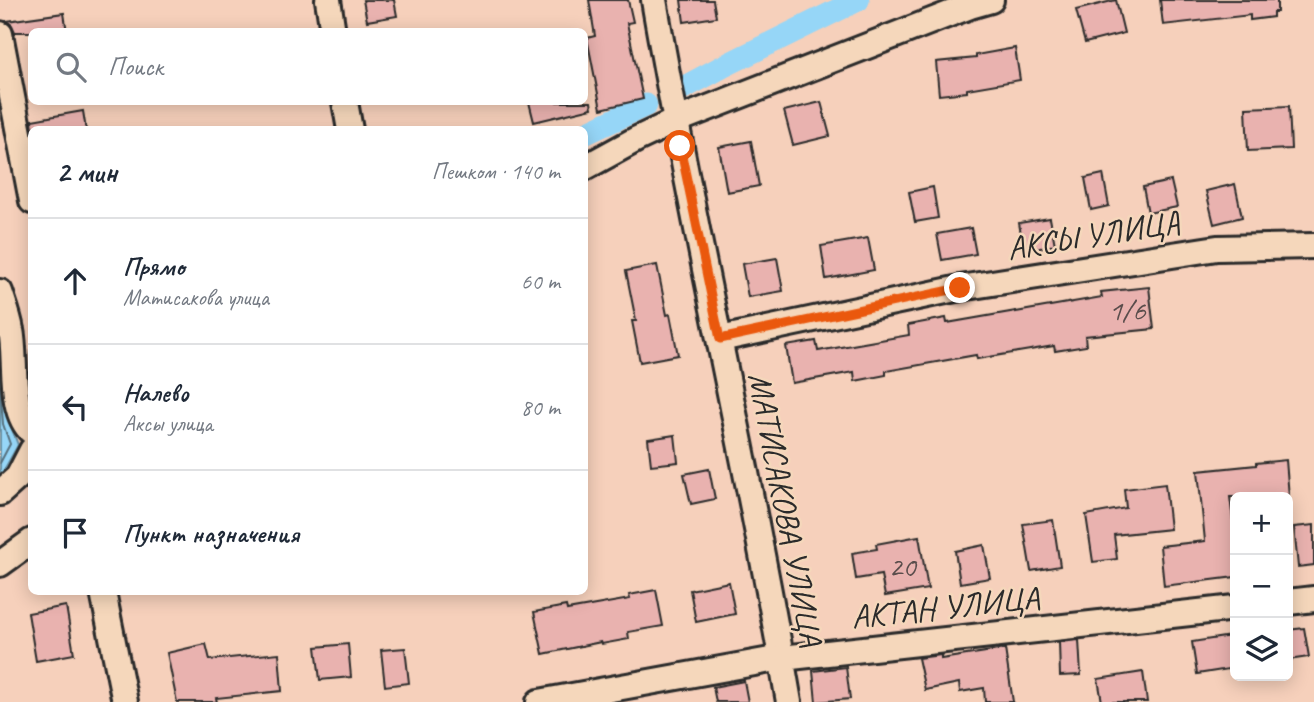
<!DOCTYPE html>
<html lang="ru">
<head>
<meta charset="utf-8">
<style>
  body { margin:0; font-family:Caveat,sans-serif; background:#f2f2f3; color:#1f2937 }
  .controls { position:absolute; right:21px; bottom:21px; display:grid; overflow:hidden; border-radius:10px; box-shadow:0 4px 18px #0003 }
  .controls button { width:63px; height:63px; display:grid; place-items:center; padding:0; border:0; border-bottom:2px solid #e0e1e3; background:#fff; color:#1f2937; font:35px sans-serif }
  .stop { position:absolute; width:21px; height:21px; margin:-16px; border:5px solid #ea580c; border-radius:50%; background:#fff }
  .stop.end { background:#ea580c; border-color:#fff; box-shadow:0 2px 7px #0008 }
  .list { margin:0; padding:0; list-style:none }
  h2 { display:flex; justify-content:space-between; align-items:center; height:91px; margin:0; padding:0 28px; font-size:30px }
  h2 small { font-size:23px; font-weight:400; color:#747a83 }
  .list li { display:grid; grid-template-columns:46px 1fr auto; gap:21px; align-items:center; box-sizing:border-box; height:126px; padding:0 28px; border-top:2px solid #e0e1e3 }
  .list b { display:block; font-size:26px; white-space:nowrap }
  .list p { margin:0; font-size:23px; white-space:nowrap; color:#747a83 }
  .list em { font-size:23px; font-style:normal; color:#747a83 }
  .icon { flex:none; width:38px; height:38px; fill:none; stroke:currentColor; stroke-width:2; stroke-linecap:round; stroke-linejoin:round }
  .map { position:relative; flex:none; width:1314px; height:702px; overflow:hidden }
  .search { position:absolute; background:#fff; box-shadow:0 4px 18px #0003; left:28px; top:28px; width:560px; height:77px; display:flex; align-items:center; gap:18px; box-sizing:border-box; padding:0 24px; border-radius:10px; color:#747a83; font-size:26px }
  .panel { position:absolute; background:#fff; box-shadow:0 4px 18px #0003; left:28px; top:126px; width:560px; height:469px; border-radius:10px }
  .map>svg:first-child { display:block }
</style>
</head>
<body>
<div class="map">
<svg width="1314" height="702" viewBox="0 0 1314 702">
  <rect width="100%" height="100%" fill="#f6d0bb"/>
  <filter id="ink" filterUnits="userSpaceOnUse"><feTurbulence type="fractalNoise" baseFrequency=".0143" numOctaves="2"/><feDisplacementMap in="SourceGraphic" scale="14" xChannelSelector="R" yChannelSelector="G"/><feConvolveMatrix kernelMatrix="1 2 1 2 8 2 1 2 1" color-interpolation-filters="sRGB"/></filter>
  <g filter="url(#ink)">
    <path fill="#96d6f7" stroke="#6b92a5" stroke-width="2" d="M0 309 10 424 18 445 0 477Z"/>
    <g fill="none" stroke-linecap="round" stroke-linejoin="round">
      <path stroke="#566f7d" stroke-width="2" d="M0 386 3 424 10 444 0 463"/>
      <g stroke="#96d6f7" stroke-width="23">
        <path d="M683 88 722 67 858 0"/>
        <path d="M584 134 646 105"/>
      </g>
    </g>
    <g fill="#e9b2af" stroke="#2b2b2b" stroke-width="2">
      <path d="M363 0H394L397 16 367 21Z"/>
      <path d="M589 0H628L633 22 627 23 643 99 601 109 587 38 595 36Z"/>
      <path d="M681 0H713L716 17 684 22Z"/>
      <path d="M1116 0 1124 33 1085 43 1076 10Z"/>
      <path d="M1160 0H1277V12H1273V17L1250 20V15L1163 25Z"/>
      <path d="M64 13 67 32H15L12 25 7 21Z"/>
      <path d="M1015 48 1020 80 967 89V92L939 95 936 62 976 58V55Z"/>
      <path d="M529 102H591L592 108 534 122Z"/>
      <path d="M821 102 830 136 793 145 784 111Z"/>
      <path d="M1289 106 1291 149 1248 151 1246 108Z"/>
      <path d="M83 111 86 130H33L32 120Z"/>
      <path d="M751 141 759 186 727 192 719 147Z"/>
      <path d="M1103 174 1109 206 1091 210 1085 178Z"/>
      <path d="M1171 181 1177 207 1148 213 1143 187Z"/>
      <path d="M1235 184 1242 217 1214 224 1206 191Z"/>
      <path d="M933 187 938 218 915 222 909 192Z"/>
      <path d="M1050 218 1055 245 1024 251 1019 223Z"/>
      <path d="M971 228 976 254 942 260 937 234Z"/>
      <path d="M868 238 874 270 826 279 821 246Z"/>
      <path d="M777 258 783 291 748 297 742 264Z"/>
      <path d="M657 265 667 315 670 314 678 355 640 362 632 321H636L626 271Z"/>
      <path d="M1149 287 1154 329 1085 336 1086 346 1055 351 1054 346 977 359 976 355 886 371V375L855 381 854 372 792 383 786 346 816 341 818 351 909 335 908 325 946 318 947 323 1016 311V312L1102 297 1101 292Z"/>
      <path d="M675 435 678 462 651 465 648 439Z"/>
      <path d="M1286 460 1289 497H1230L1235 536V577L1164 586 1160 546 1205 541 1198 471 1256 465V463Z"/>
      <path d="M709 469 715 499 691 504 684 474Z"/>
      <path d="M1165 484 1170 529 1114 535 1117 559 1093 562 1086 515 1126 508 1124 489Z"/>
      <path d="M1053 520 1060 566 1031 571 1023 524Z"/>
      <path d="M1314 525V565L1298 567 1294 527Z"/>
      <path d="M919 536 928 589 885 596 881 575 856 579 852 553 877 549 876 544Z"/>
      <path d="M984 545 990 578 960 583 955 551Z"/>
      <path d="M729 582 735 614 696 622 690 590Z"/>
      <path d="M656 590 663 626 628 632 629 639 602 644 601 642 543 654 534 612 566 606 567 610 630 599 629 595Z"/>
      <path d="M66 606 74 654 36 661 28 613Z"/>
      <path d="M1304 628 1309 657 1288 660V630Z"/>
      <path d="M1231 636 1235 668 1197 674 1192 642Z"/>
      <path d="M1079 640 1081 675 1060 676 1059 642Z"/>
      <path d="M206 644 210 660 279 653 282 691 216 698 217 702H177L167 653Z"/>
      <path d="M348 644 351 677 320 680 316 647Z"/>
      <path d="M405 648 409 683 385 686 381 650Z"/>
      <path d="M1005 649 1013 702H985L984 688 960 692 959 683 925 690 918 658 941 655V659Z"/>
      <path d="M846 667 850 699 816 702 813 671Z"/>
      <path d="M1143 672 1147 702H1102L1098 679Z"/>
      <path d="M744 681 748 702H716L713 687Z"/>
    </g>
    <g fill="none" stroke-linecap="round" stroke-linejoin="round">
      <g stroke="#2b2b2b" stroke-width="30">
        <g id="minor">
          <path d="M328 0 333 32"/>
          <path d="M654 0C694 235 749 467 789 702"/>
          <path d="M0 34 32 201"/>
          <path d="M345 102 350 130"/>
          <path d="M584 168 637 139 675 121 970 6 991 0"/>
          <path d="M0 292C4 304 9 317 11 330 17 358 8 411 32 432"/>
          <path d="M720 339 960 288 1217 248 1314 246"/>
          <path d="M0 493 18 477 32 450"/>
          <path d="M0 564 32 541"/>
          <path d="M103 592 125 702"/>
          <path d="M1288 602 1314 599"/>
          <path d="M539 702 782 658 1235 608"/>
        </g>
      </g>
      <use href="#minor" stroke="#f5d7bb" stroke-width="24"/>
    </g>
  </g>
  <g fill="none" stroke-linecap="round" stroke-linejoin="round" filter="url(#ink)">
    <path stroke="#ea580c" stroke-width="9" d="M680 146 720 339 960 288"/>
  </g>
  <g text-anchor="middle" stroke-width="5" stroke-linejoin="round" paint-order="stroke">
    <g font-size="30" fill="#5a4d4c">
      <text x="1127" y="320">1/6</text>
      <text x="902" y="576">20</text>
    </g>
    <g font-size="33" fill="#2b2b2b" stroke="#f5d7bb">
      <text transform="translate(1093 234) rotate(-9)" y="12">АКСЫ УЛИЦА</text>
      <text transform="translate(787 509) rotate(79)" y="12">МАТИСАКОВА УЛИЦА</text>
      <text transform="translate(945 606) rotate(-6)" y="12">АКТАН УЛИЦА</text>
    </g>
  </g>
</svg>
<div class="controls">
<button>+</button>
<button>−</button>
<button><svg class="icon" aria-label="layers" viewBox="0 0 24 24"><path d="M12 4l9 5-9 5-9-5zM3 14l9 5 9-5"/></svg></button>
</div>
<div class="stop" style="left:680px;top:146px"></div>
<div class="stop end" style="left:960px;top:288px"></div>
<div class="search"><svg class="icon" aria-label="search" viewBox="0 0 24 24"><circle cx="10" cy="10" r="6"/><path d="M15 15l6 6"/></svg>Поиск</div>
<section class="panel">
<h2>2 мин<small>Пешком · 140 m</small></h2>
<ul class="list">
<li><svg class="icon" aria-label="ahead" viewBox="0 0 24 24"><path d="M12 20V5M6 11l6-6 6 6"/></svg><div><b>Прямо</b><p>Матисакова улица</p></div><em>60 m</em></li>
<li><svg class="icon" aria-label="left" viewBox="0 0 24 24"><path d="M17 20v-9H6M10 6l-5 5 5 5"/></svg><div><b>Налево</b><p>Аксы улица</p></div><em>80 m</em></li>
<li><svg class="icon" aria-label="arrive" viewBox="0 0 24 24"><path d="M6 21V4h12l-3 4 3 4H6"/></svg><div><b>Пункт назначения</b></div></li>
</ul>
</section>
</div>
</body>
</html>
